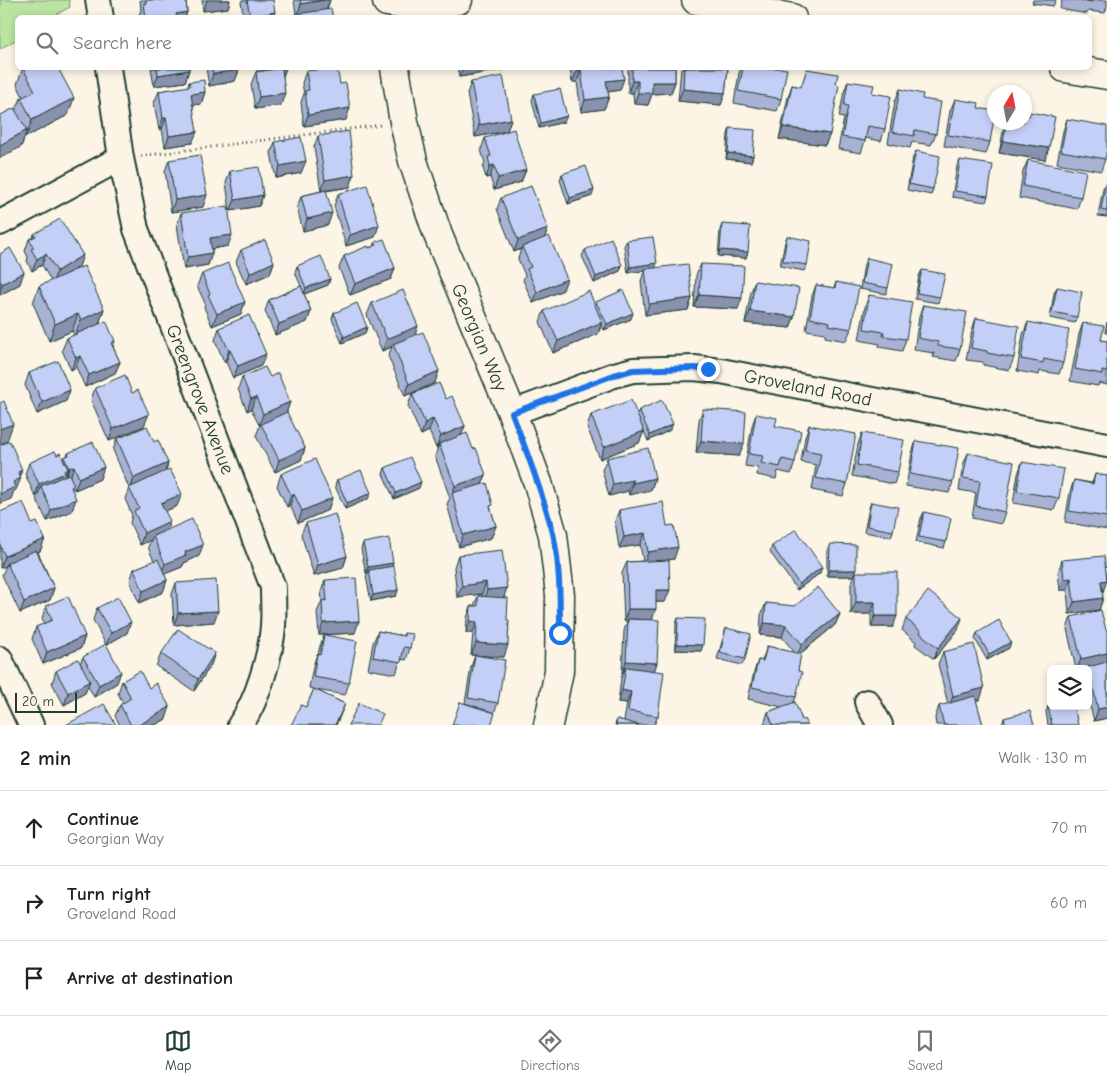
<!DOCTYPE html>
<html lang="en">
<head>
<meta charset="utf-8">
<style>
  body { margin:0; font-family:"Comic Neue",sans-serif; background:#f6f6f6; color:#202124 }
  .controls { position:absolute; right:15px; bottom:15px; display:grid; overflow:hidden; border-radius:8px; box-shadow:0 2px 8px #0003 }
  .controls button { width:45px; height:45px; display:grid; place-items:center; padding:0; border:0; border-bottom:1px solid #e0e0e0; background:#fff; color:#202124; font:25px sans-serif }
  .compass { position:absolute; left:987px; top:85px; width:45px; height:45px; border-radius:50%; background:#fff; box-shadow:0 2px 8px #0003; rotate:10deg }
  .scale { position:absolute; left:15px; bottom:12px; width:62px; box-sizing:border-box; padding-left:5px; border:2px solid #1f3d34; border-top:0; font-size:14px; line-height:18px; white-space:nowrap; color:#1f3d34; -webkit-text-stroke:4px #fcf5e5; paint-order:stroke }
  .stop { position:absolute; width:15px; height:15px; margin:-11px; border:4px solid #1a73e8; border-radius:50%; background:#fff }
  .stop.end { background:#1a73e8; border-color:#fff; box-shadow:0 1px 5px #0008 }
  .list { margin:0; padding:0; list-style:none }
  h2 { display:flex; justify-content:space-between; align-items:center; height:65px; margin:0; padding:0 20px; font-size:21px }
  h2 small { font-size:16px; font-weight:400; color:#757577 }
  .list li { display:grid; grid-template-columns:32px 1fr auto; gap:15px; align-items:center; box-sizing:border-box; height:75px; padding:0 20px; border-top:1px solid #e0e0e0 }
  .list b { display:block; font-size:19px; white-space:nowrap }
  .list p { margin:0; font-size:16px; white-space:nowrap; color:#757577 }
  .list em { font-size:16px; font-style:normal; color:#757577 }
  .icon { flex:none; width:28px; height:28px; fill:none; stroke:currentColor; stroke-width:2; stroke-linecap:round; stroke-linejoin:round }
  .map { position:relative; flex:none; width:1107px; height:725px; overflow:hidden }
  .search { position:absolute; background:#fff; box-shadow:0 2px 8px #0003; left:15px; right:15px; top:15px; height:55px; display:flex; align-items:center; gap:12px; box-sizing:border-box; padding:0 18px; border-radius:8px; color:#757577; font-size:19px }
  .sheet { height:290px; background:#fff }
  nav { display:flex; justify-content:space-around; align-items:center; box-sizing:border-box; height:70px; border-top:1px solid #e0e0e0; background:#fff; font-size:14px; color:#757577 }
  nav a { display:grid; justify-items:center; gap:2px }
  nav .on { color:#1f3d34 }
  .map>svg:first-child { display:block }
</style>
</head>
<body>
<div class="map">
<svg width="1107" height="725" viewBox="0 0 1107 725">
  <rect width="100%" height="100%" fill="#fcf5e5"/>
  <filter id="ink" filterUnits="userSpaceOnUse"><feTurbulence type="fractalNoise" baseFrequency=".02" numOctaves="2"/><feDisplacementMap in="SourceGraphic" scale="10" xChannelSelector="R" yChannelSelector="G"/><feConvolveMatrix kernelMatrix="1 2 1 2 8 2 1 2 1" color-interpolation-filters="sRGB"/></filter>
  <g filter="url(#ink)">
    <path fill="#bae4a0" stroke="#6c906a" d="M0 0H69L70 7 52 17 18 18 17 39 0 49Z"/>
    <g fill="none" stroke-linecap="round" stroke-linejoin="round">
      <g stroke="#1f3d34" stroke-width="28">
        <g id="street">
          <path d="M98 0 101 18"/>
          <path d="M108 68 121 158 136 229 273 587C273 600 274 613 273 626 271 655 257 702 240 725"/>
          <path d="M0 223 121 158"/>
          <path d="M512 413 614 375 633 370 694 368 721 371 1107 445"/>
          <path d="M0 659 31 725"/>
          <path d="M867 702 880 725"/>
        </g>
      </g>
      <g stroke="#1f3d34" stroke-width="31">
        <g id="secondary">
          <path d="M696 0 792 18"/>
          <path d="M387 2 418 7 458 0"/>
          <path d="M395 68 404 122 413 161 438 235 512 413 538 483 553 535 560 595 559 671 548 725"/>
          <path d="M1065 68 1107 75"/>
        </g>
      </g>
      <g stroke="#1f3d34" stroke-width="3" stroke-dasharray="1 4" stroke-linecap="butt">
        <path d="M0 4 1 0"/>
        <path d="M141 156 381 125"/>
      </g>
      <use href="#street" stroke="#fcf5e5" stroke-width="24"/>
      <use href="#secondary" stroke="#fcf5e5" stroke-width="28"/>
    </g>
    <g fill="#a9b2d4" stroke="#1f3d34">
      <path d="M140 0H186L187 12 185 18H140L139 15 141 10Z"/>
      <path d="M202 0H230L228 8 203 11Z"/>
      <path d="M242 0H273V18H244L241 2Z"/>
      <path d="M294 0H330L327 10 333 18H295L296 14Z"/>
      <path d="M1033 0H1056L1053 6 1032 3Z"/>
      <path d="M1062 0H1107V6L1105 13 1088 11 1087 14 1060 9Z"/>
      <path d="M23 68 68 115 26 137 25 136 21 147 1 115 16 110 21 98 23 97 17 84Z"/>
      <path d="M151 68H189V70L185 82 154 86Z"/>
      <path d="M206 68H239V70L235 81 209 86Z"/>
      <path d="M257 68H286L283 76 281 105 255 109 251 84 256 72H257Z"/>
      <path d="M458 68H508L507 69 459 77Z"/>
      <path d="M570 68H622L620 90 608 92 609 97 604 109 581 112 577 82H572Z"/>
      <path d="M628 68H675V82L671 93 652 94 648 105 634 104 633 93H628Z"/>
      <path d="M681 68H728L725 93 721 105 678 101Z"/>
      <path d="M741 68H779L781 99 777 111 734 103 739 73Z"/>
      <path d="M807 69 830 134 825 145 779 139 788 97 792 85 801 87Z"/>
      <path d="M306 71 346 120 304 126 301 102 304 94 302 83Z"/>
      <path d="M848 81 872 93 885 129 881 141 866 138 861 153 838 149 844 118 839 117 844 92Z"/>
      <path d="M189 82 205 92 201 104 193 105 192 143 165 147 162 129 159 130 154 103 159 91 187 87Z"/>
      <path d="M471 82 511 119 507 131 475 137 467 94Z"/>
      <path d="M900 89 922 99 936 134 931 145 912 142 910 148 888 143 895 101Z"/>
      <path d="M534 94 564 122 539 128 532 100Z"/>
      <path d="M955 99 978 108 990 142 986 154 944 146 950 111Z"/>
      <path d="M1030 112 1045 160 999 153 1005 122 1028 116Z"/>
      <path d="M1067 119 1105 159 1101 171 1057 163 1063 131Z"/>
      <path d="M730 128 753 156 751 162 726 159 728 134Z"/>
      <path d="M318 136 350 187 326 191 328 225 303 231 297 208 301 196 321 191 314 147Z"/>
      <path d="M485 138 526 170 521 182 494 190 490 177 486 178 483 168 485 163 481 150Z"/>
      <path d="M275 142 301 173 276 178 271 153Z"/>
      <path d="M916 151 933 189 931 195 907 190 913 157Z"/>
      <path d="M169 160 203 207 171 212 165 171Z"/>
      <path d="M960 160 988 196 986 202 952 197 957 166Z"/>
      <path d="M1028 160 1081 197 1077 209 1019 198 1023 171Z"/>
      <path d="M230 171 263 195 259 206 230 211 226 183Z"/>
      <path d="M562 174 592 196 568 204 560 180Z"/>
      <path d="M1106 182 1107 183V217L1098 216 1103 188Z"/>
      <path d="M338 194 375 237 346 246 334 206Z"/>
      <path d="M501 198 548 229 544 238 563 290 533 303 523 280 525 275 518 259 521 249 514 252 497 209Z"/>
      <path d="M181 213 228 246 212 249V253L208 265 184 269 177 225Z"/>
      <path d="M722 224 746 258 718 256 720 230Z"/>
      <path d="M34 234 79 267 70 272 104 309 99 324 115 341 113 347 120 362 115 373 85 387 76 367 71 370 62 350 67 338 74 335 72 331 49 341 33 303 39 286 51 281 42 265 32 271 27 261 28 257 25 251 29 239 33 237Z"/>
      <path d="M787 236 807 265 804 271 780 266 785 242Z"/>
      <path d="M627 240 655 268 692 298 688 310 645 315 641 281 645 270 628 273 624 246Z"/>
      <path d="M375 242 395 268 391 279 350 295 339 268 344 256 374 246Z"/>
      <path d="M241 250 274 262 270 274 246 284 236 262Z"/>
      <path d="M585 250 622 265 620 271 594 283 582 256Z"/>
      <path d="M0 254 20 284 0 295Z"/>
      <path d="M867 258 888 288 886 294 860 289 864 264Z"/>
      <path d="M701 264 738 309 694 307 696 275Z"/>
      <path d="M297 266 330 279 328 285 304 294 311 311 307 322 275 335 265 311 269 300 301 286 295 272Z"/>
      <path d="M922 270 940 297 938 303 915 299 919 276Z"/>
      <path d="M202 274 241 314 212 326 204 307 205 303 197 286Z"/>
      <path d="M755 281 794 317 790 328 745 323 751 292Z"/>
      <path d="M836 282 851 329 846 341 825 337V333L806 330 812 296 816 285 834 288Z"/>
      <path d="M1057 287 1077 317 1075 323 1050 318 1054 293Z"/>
      <path d="M869 295 906 339 902 351 879 347 880 344 859 340 865 307Z"/>
      <path d="M596 302 631 319 604 330 602 324 598 334 553 353 540 322 544 311 595 305Z"/>
      <path d="M372 303 415 335 435 383 405 396 388 356 392 347 382 351 367 315Z"/>
      <path d="M923 305 960 349 956 361 933 357 934 353 914 350 919 317Z"/>
      <path d="M334 313 367 327 365 333 342 343 332 319Z"/>
      <path d="M976 318 1014 358 1009 370 983 365V362L966 360 972 330Z"/>
      <path d="M1028 322 1063 363 1059 374 1040 371 1039 375 1017 371 1023 334Z"/>
      <path d="M1107 322V333H1105Z"/>
      <path d="M1083 323 1101 340 1107 341V385L1099 383 1098 386 1070 381 1079 334Z"/>
      <path d="M219 328 261 366 233 378 226 362H224L215 340Z"/>
      <path d="M29 373 70 390 66 401 37 414 25 385Z"/>
      <path d="M242 377H270L290 402 286 412 305 448 301 460 275 472 256 436 260 425H259L251 409 247 411 238 389Z"/>
      <path d="M95 388 144 426 109 441 91 400Z"/>
      <path d="M412 394 446 399 465 426 461 436 473 449 486 475 482 485 491 510 496 526 491 538 459 547 447 504 450 498 435 456 438 447 436 448 429 431 421 435 408 406Z"/>
      <path d="M703 409 739 456 696 453 699 420Z"/>
      <path d="M639 410 670 430 648 441 644 431 639 443 600 459 587 427 591 415H637Z"/>
      <path d="M756 414 775 426 795 462 791 474 778 471 776 479 757 475 758 468 745 466 752 426Z"/>
      <path d="M809 425 847 484 843 496 812 490 816 465 801 462 805 437Z"/>
      <path d="M862 433 898 472 894 484 852 476 858 444Z"/>
      <path d="M117 439 154 442 168 463 166 471 177 506 165 511 167 529 199 556 184 563 182 567 164 574 167 580 163 592 139 603 130 581 134 569 154 561 148 547 151 540 140 545 130 523 132 515 125 499 129 488 113 450Z"/>
      <path d="M916 441 953 482 949 493 906 486 912 453Z"/>
      <path d="M68 453 100 479 75 490 74 487 72 491V511L47 521 36 498 38 495 35 496 25 474 29 463 57 455 63 460 64 457 67 456Z"/>
      <path d="M968 453 1005 512 1001 524 972 518 976 493 959 490 963 465Z"/>
      <path d="M607 458 655 478 651 490 629 495 628 491 609 496 602 470Z"/>
      <path d="M1022 462 1059 498 1054 510 1013 503 1018 474Z"/>
      <path d="M385 468 419 488 394 499 383 474Z"/>
      <path d="M281 474 332 498 328 510 298 523 290 505 287 507 277 486Z"/>
      <path d="M1095 474 1107 476V530L1065 522 1070 492 1074 480 1092 483Z"/>
      <path d="M337 480 368 499 345 509 335 486Z"/>
      <path d="M871 502 893 531 891 537 864 532 869 508Z"/>
      <path d="M619 510 667 526 674 559 668 560 665 602H656L652 620 654 671 658 716 654 725H615L617 719 624 721 627 703 618 702 621 678 623 673H622L624 631 627 621H624L622 573 627 562 643 561 640 545 619 548 615 521Z"/>
      <path d="M0 512 32 524 45 539 40 551 38 552 54 588 50 600 20 613 2 575 6 566 0 568Z"/>
      <path d="M924 512 946 542 944 548 916 542 921 518Z"/>
      <path d="M306 523 347 556 343 568 314 576 301 534Z"/>
      <path d="M363 543 393 563 392 566 398 590 396 596 371 601 366 576 368 573H366L361 549Z"/>
      <path d="M830 544 856 570 853 576H827V550Z"/>
      <path d="M772 546 820 573 797 590 770 552Z"/>
      <path d="M458 555 504 597V657L471 655 473 633H466L467 618 471 606H474L478 596H482V594L457 597 454 567Z"/>
      <path d="M1062 560 1102 592 1103 598 1099 610 1069 614 1067 590H1060L1058 572Z"/>
      <path d="M856 572 893 627H871V614H851V584Z"/>
      <path d="M325 580 355 633 319 635 317 612 322 601 321 592Z"/>
      <path d="M176 583 214 622 174 625 172 594Z"/>
      <path d="M766 603 840 614 835 625 800 654 798 671 796 697 794 702 802 720 807 725H764V724L768 712 782 707 748 699 754 672 758 660 762 661 767 646 795 653 782 637 760 635 761 615Z"/>
      <path d="M46 606 85 636 81 648 43 664 32 639 36 627 44 624 42 618Z"/>
      <path d="M97 608 127 633 106 645 93 620Z"/>
      <path d="M1071 617 1107 630V718L1094 721 1088 699V669H1087V668L1076 669 1067 629Z"/>
      <path d="M678 618 701 651 675 650 676 624Z"/>
      <path d="M906 619 958 630 934 659 915 645 916 642 902 630Z"/>
      <path d="M726 628 745 659 742 665 717 659Z"/>
      <path d="M378 631 403 636 404 633 410 648 406 660 401 659 396 674 368 669 373 643Z"/>
      <path d="M977 633 1009 648 987 660 975 639Z"/>
      <path d="M324 635 349 683 345 695 316 690 345 704 336 725H291L306 707 314 689 309 688 313 666 317 654H318L320 646Z"/>
      <path d="M943 652 980 700 976 701 983 725H936L935 718 939 706 948 704 938 664Z"/>
      <path d="M161 654 211 665 194 691 156 666Z"/>
      <path d="M475 655 498 703 494 713 465 703 471 667Z"/>
      <path d="M83 657 117 683 94 697 88 686 85 693 64 705 52 683 56 671 80 664Z"/>
      <path d="M122 681 166 719 155 725H120L115 716 120 705 123 703 118 693Z"/>
      <path d="M1048 706 1078 725H1048L1046 712Z"/>
      <path d="M1004 718 1034 725H1002Z"/>
    </g>
    <g fill="#8991ad" stroke="#1f3d34">
      <path d="M207 0H230L228 8 203 11Z"/>
      <path d="M324 0H330L326 11 297 16 301 4Z"/>
      <path d="M187 12 185 18H175L176 14Z"/>
      <path d="M275 12 273 18H250V17Z"/>
      <path d="M263 68H286L283 76 259 79Z"/>
      <path d="M463 68H508L507 69 459 77Z"/>
      <path d="M189 70 185 82 154 86 158 75Z"/>
      <path d="M239 70 235 81 209 86 213 74Z"/>
      <path d="M581 70 577 82H572L577 71Z"/>
      <path d="M624 79 620 90 602 93 606 81Z"/>
      <path d="M632 81H638L633 93H628Z"/>
      <path d="M652 82H675L671 93 652 94 648 105 634 104 638 93Z"/>
      <path d="M683 89 725 93 721 105 678 101Z"/>
      <path d="M205 92 201 104 187 106 191 94Z"/>
      <path d="M285 93 281 105 255 109 259 97Z"/>
      <path d="M609 97 604 109 581 112 585 100Z"/>
      <path d="M74 98 68 115 26 137 32 120Z"/>
      <path d="M350 108 346 120 304 126 308 115Z"/>
      <path d="M567 116 564 122 539 128 541 123Z"/>
      <path d="M163 118H166L162 129 159 130Z"/>
      <path d="M511 119 507 131 475 137 479 125Z"/>
      <path d="M783 127 830 134 825 145 779 139Z"/>
      <path d="M27 130 21 147 0 158V145Z"/>
      <path d="M197 132 192 143 165 147 169 136Z"/>
      <path d="M1003 141 1049 148 1045 160 999 153Z"/>
      <path d="M728 153 753 156 751 162 726 159Z"/>
      <path d="M306 161 301 173 276 178 280 166Z"/>
      <path d="M494 165 490 177 486 178 490 166Z"/>
      <path d="M526 170 521 182 494 190 498 178Z"/>
      <path d="M354 175 350 187 321 191 325 180Z"/>
      <path d="M594 190 592 196 568 204 570 198Z"/>
      <path d="M207 195 203 207 171 212 175 200Z"/>
      <path d="M263 195 259 206 230 211 235 200Z"/>
      <path d="M332 213 328 225 303 231 307 219Z"/>
      <path d="M379 225 375 237 346 246 350 235Z"/>
      <path d="M548 229 543 241 522 247 521 249 514 252 518 240Z"/>
      <path d="M232 235 228 246 206 250 210 238Z"/>
      <path d="M720 250 748 252 746 258 718 256Z"/>
      <path d="M212 253 208 265 184 269 188 257Z"/>
      <path d="M46 254 42 265 32 271 37 259Z"/>
      <path d="M83 255 79 267 52 283 57 271Z"/>
      <path d="M274 262 270 274 246 284 250 273Z"/>
      <path d="M657 263 655 269 628 273 630 267Z"/>
      <path d="M622 265 620 271 594 283 596 277Z"/>
      <path d="M395 268 391 279 350 295 355 284Z"/>
      <path d="M24 272 20 284 0 295V291L2 284Z"/>
      <path d="M330 279 328 285 304 294 306 288Z"/>
      <path d="M567 279 563 290 533 303 537 292Z"/>
      <path d="M699 295 742 298 738 309 694 307Z"/>
      <path d="M692 298 688 310 645 315 649 304Z"/>
      <path d="M245 302 241 314 212 326 217 314Z"/>
      <path d="M104 309 98 327 74 337 81 320Z"/>
      <path d="M311 311 307 322 275 335 279 324Z"/>
      <path d="M750 311 794 317 790 328 745 323Z"/>
      <path d="M633 313 631 319 604 330 607 324Z"/>
      <path d="M78 314 72 331 49 341 55 324Z"/>
      <path d="M602 322 598 334 553 353 558 341Z"/>
      <path d="M418 326 414 338 393 344 391 347 382 351 387 339Z"/>
      <path d="M367 327 365 333 342 343 344 337Z"/>
      <path d="M230 350 226 362H224L229 351Z"/>
      <path d="M266 354 261 366 233 378 238 366Z"/>
      <path d="M80 356 76 367 71 370 76 358Z"/>
      <path d="M120 362 115 373 85 387 89 375Z"/>
      <path d="M439 371 435 383 405 396 409 384Z"/>
      <path d="M70 390 66 401 37 414 42 402Z"/>
      <path d="M256 397 251 409 247 411 251 399Z"/>
      <path d="M290 402 286 414 259 425 263 414Z"/>
      <path d="M149 414 144 426 109 441 113 429Z"/>
      <path d="M433 419 429 431 421 435 425 423Z"/>
      <path d="M13 424 7 441 0 444V429Z"/>
      <path d="M673 424 670 430 648 441 650 435Z"/>
      <path d="M465 426 460 438 439 444 438 447 436 448 441 436Z"/>
      <path d="M644 431 639 443 600 459 604 447Z"/>
      <path d="M701 441 744 444 739 456 696 453Z"/>
      <path d="M305 448 301 460 275 472 279 460Z"/>
      <path d="M168 463 164 475 130 490 134 478Z"/>
      <path d="M74 466 70 478 65 480 69 468Z"/>
      <path d="M104 467 100 479 75 490 79 478Z"/>
      <path d="M68 469 63 481 41 486 38 495 35 496 39 484Z"/>
      <path d="M22 470 19 479 21 478 16 490 14 491 11 499 0 504V494L13 482 18 472Z"/>
      <path d="M486 475 481 487 452 494 455 486Z"/>
      <path d="M655 478 651 490 629 495 633 483Z"/>
      <path d="M633 480 628 491 609 496 613 484Z"/>
      <path d="M421 482 419 488 394 499 396 493Z"/>
      <path d="M371 493 368 499 345 509 347 503Z"/>
      <path d="M182 494 177 506 157 515 161 503Z"/>
      <path d="M294 494 290 505 287 507 291 495Z"/>
      <path d="M332 498 328 510 298 523 302 511Z"/>
      <path d="M76 499 72 511 47 521 51 510Z"/>
      <path d="M170 521 166 533 153 536 151 540 140 545 144 533Z"/>
      <path d="M496 526 491 538 459 547 463 535Z"/>
      <path d="M645 533 640 545 619 548 624 537Z"/>
      <path d="M45 539 40 551 7 565V563L6 566 0 568 5 556Z"/>
      <path d="M203 545 199 556 184 563 182 567 160 576 165 564 185 552Z"/>
      <path d="M678 547 674 559 644 564 648 552Z"/>
      <path d="M347 556 343 568 314 576 318 565Z"/>
      <path d="M393 563 391 569 369 570 368 573H366L368 567Z"/>
      <path d="M822 567 820 573 797 590 799 584Z"/>
      <path d="M829 570H856L853 576H827Z"/>
      <path d="M1071 578 1067 590H1060L1064 579Z"/>
      <path d="M167 580 163 592 139 603 143 591Z"/>
      <path d="M1107 580 1103 592 1101 581Z"/>
      <path d="M486 582 482 594 457 597 462 586Z"/>
      <path d="M54 588 50 600 20 613 24 602Z"/>
      <path d="M507 588 503 600 483 602 487 590Z"/>
      <path d="M398 590 396 596 371 601 373 595Z"/>
      <path d="M656 590H670L665 602H651Z"/>
      <path d="M1103 598 1099 610 1069 614 1074 602Z"/>
      <path d="M856 602H875L871 614H851Z"/>
      <path d="M628 609H656L652 620 628 619 627 621H624Z"/>
      <path d="M218 611 214 622 174 625 178 613Z"/>
      <path d="M840 614 835 625 797 656 802 644Z"/>
      <path d="M875 616H897L893 627H871Z"/>
      <path d="M962 618 958 630 934 659 938 648Z"/>
      <path d="M359 621 355 633 319 635 323 623Z"/>
      <path d="M470 621 477 622 473 633H466Z"/>
      <path d="M131 622 127 633 106 645 111 633Z"/>
      <path d="M764 623 786 625 782 637 760 635Z"/>
      <path d="M85 636 81 648 43 664 47 652Z"/>
      <path d="M1011 642 1009 648 987 660 989 654Z"/>
      <path d="M476 643 508 645 504 657 471 655Z"/>
      <path d="M677 644 703 645 701 651 675 650Z"/>
      <path d="M215 653 211 665 194 691 198 679Z"/>
      <path d="M1107 653V663L1084 669H1077L1081 659Z"/>
      <path d="M626 661 657 663 653 675 626 667 623 673H622Z"/>
      <path d="M121 672 117 683 94 697 99 685Z"/>
      <path d="M90 681 85 693 64 705 68 693Z"/>
      <path d="M984 688 980 700 949 707 953 696Z"/>
      <path d="M622 690 631 692 627 703 618 702Z"/>
      <path d="M345 704 336 725H335Z"/>
      <path d="M170 707 166 719 155 725H139Z"/>
      <path d="M1107 707V718L1094 721 1098 709Z"/>
    </g>
    <g fill="#c4cff7" stroke="#1f3d34">
      <path d="M146 0H186L187 12 176 14 177 18H146L144 3H146Z"/>
      <path d="M247 0H273L275 12 250 17Z"/>
      <path d="M300 0H324L301 4Z"/>
      <path d="M1080 0H1092V2Z"/>
      <path d="M331 9 333 18H296V14Z"/>
      <path d="M23 68H58L74 98 32 120 21 98 35 91Z"/>
      <path d="M157 68H189V70L158 75Z"/>
      <path d="M212 68H239V70L213 74Z"/>
      <path d="M282 68 285 93 259 97 256 72Z"/>
      <path d="M332 68H337L340 84 346 83 350 108 308 115 305 91 309 90 306 71Z"/>
      <path d="M576 68H622L624 79 606 81 609 97 585 100 581 70 577 71Z"/>
      <path d="M632 68H675V82H652V93H638V81H632Z"/>
      <path d="M684 68H728L725 93 683 89Z"/>
      <path d="M743 68H779L787 69 781 99 738 91Z"/>
      <path d="M807 69 838 74 836 84 839 85 830 134 783 127 792 85 801 87Z"/>
      <path d="M503 76 511 119 479 125 471 82Z"/>
      <path d="M204 80 205 92 191 94 197 132 169 136 166 118H163L159 91 190 86 189 82Z"/>
      <path d="M848 81 874 85 872 93 891 96 885 129 868 126 865 141 842 137 848 106 844 105Z"/>
      <path d="M560 89 567 116 541 123 534 94Z"/>
      <path d="M900 89 923 94 922 99 941 102 936 134 915 130 914 136 892 132Z"/>
      <path d="M955 99 979 103 978 108 994 111V118L990 142 948 135Z"/>
      <path d="M14 108 27 130 0 145V114L1 115Z"/>
      <path d="M1030 112 1055 117 1049 148 1003 141 1007 122H1024V116H1029Z"/>
      <path d="M1067 119 1107 126V149L1105 159 1061 151Z"/>
      <path d="M730 128 755 130 753 156 728 153Z"/>
      <path d="M514 129 526 170 498 178 494 165 490 166 488 157 491 156 485 138Z"/>
      <path d="M349 131 354 175 325 180 318 136Z"/>
      <path d="M301 137 306 161 280 166 275 142Z"/>
      <path d="M916 151 940 156 933 189 909 184Z"/>
      <path d="M200 155 207 195 175 200 169 160Z"/>
      <path d="M960 160 993 165 988 196 955 191Z"/>
      <path d="M1028 160 1086 171 1081 197 1023 186Z"/>
      <path d="M586 166 594 190 570 198 562 174Z"/>
      <path d="M259 167 263 195 235 200 230 171Z"/>
      <path d="M1106 182 1107 183V211L1101 210Z"/>
      <path d="M367 185 379 225 350 235 338 194Z"/>
      <path d="M531 186 548 229 518 240 501 198Z"/>
      <path d="M326 190 332 213 307 219 301 196Z"/>
      <path d="M228 206 232 235 210 238 212 253 188 257 181 213Z"/>
      <path d="M60 219 83 255 57 271 46 254 37 259 31 249 34 248 29 239 36 236 34 234Z"/>
      <path d="M722 224 750 226 748 252 720 250Z"/>
      <path d="M549 236 567 279 537 292 527 269 531 267 522 247Z"/>
      <path d="M787 236 811 241 807 265 783 261Z"/>
      <path d="M653 237 657 263 630 267 627 240Z"/>
      <path d="M611 238 622 265 596 277 585 250Z"/>
      <path d="M384 239 395 268 355 284 344 256 368 246 369 248 377 245 375 242Z"/>
      <path d="M265 240 274 262 250 273 241 250Z"/>
      <path d="M10 248 24 272 2 284 0 280V254Z"/>
      <path d="M321 256 330 279 306 288 297 266Z"/>
      <path d="M867 258 893 264 888 288 862 283Z"/>
      <path d="M228 263 245 302 217 314 208 295 210 294 202 274Z"/>
      <path d="M688 264 692 298 649 304 645 269Z"/>
      <path d="M701 264 744 266 742 298 699 295Z"/>
      <path d="M84 266 104 309 81 320 78 314 55 324 39 286Z"/>
      <path d="M922 270 945 274 940 297 917 293Z"/>
      <path d="M755 281 799 288 794 317 750 311Z"/>
      <path d="M836 282 859 287 851 329 829 325 830 322 810 318 816 285 835 288Z"/>
      <path d="M301 286 311 311 279 324 269 300Z"/>
      <path d="M1057 287 1082 292 1077 317 1052 312Z"/>
      <path d="M403 290 418 326 387 339 372 303Z"/>
      <path d="M623 290 633 313 607 324 596 302Z"/>
      <path d="M589 291 602 322 558 341 544 311Z"/>
      <path d="M869 295 912 302 906 339 883 336 884 332 864 329Z"/>
      <path d="M357 303 367 327 344 337 334 313Z"/>
      <path d="M923 305 967 312 960 349 938 346V342L918 338Z"/>
      <path d="M249 315 266 354 238 366 230 350 229 351 219 328Z"/>
      <path d="M976 318 1019 326 1014 358 987 353V351L971 348Z"/>
      <path d="M106 321 115 341 111 343 120 362 89 375 80 356 76 358 67 338Z"/>
      <path d="M1028 322 1069 330 1063 363 1044 359 1043 363 1021 359Z"/>
      <path d="M1083 323 1104 326 1101 340 1107 341V372L1102 371V374L1075 369Z"/>
      <path d="M423 332 439 371 409 384 393 344Z"/>
      <path d="M58 361 70 390 42 402 29 373Z"/>
      <path d="M265 367 270 377 278 373 290 402 263 414 256 397 251 399 242 377Z"/>
      <path d="M125 375 132 393 138 390 149 414 113 429 95 388Z"/>
      <path d="M439 383 446 399 452 396 465 426 441 436 433 419 425 423 412 394Z"/>
      <path d="M631 400 644 431 604 447 591 415Z"/>
      <path d="M662 400 673 424 650 435 639 410Z"/>
      <path d="M4 401 13 424 0 429V403Z"/>
      <path d="M703 409 746 412 744 444 701 441Z"/>
      <path d="M287 412 305 448 279 460 261 424Z"/>
      <path d="M756 414 777 418 775 426 801 431 795 462 782 459 780 467 761 463 763 456 749 454Z"/>
      <path d="M809 425 856 434 847 484 816 478 821 453 805 450Z"/>
      <path d="M147 426 154 442 158 440 168 463 134 478 117 439Z"/>
      <path d="M467 433 473 449 476 448 486 475 455 486 439 444Z"/>
      <path d="M862 433 904 440 898 472 857 465Z"/>
      <path d="M10 441 22 470 18 472 21 478 13 482 15 487 0 494V445Z"/>
      <path d="M916 441 959 448 953 482 910 474Z"/>
      <path d="M93 442 104 467 79 478 74 466 69 468 64 457 69 455 68 453Z"/>
      <path d="M648 448 655 478 633 483V480L613 484 607 458Z"/>
      <path d="M55 451 57 455 60 453 68 469 64 471 65 473 39 484 29 463Z"/>
      <path d="M968 453 1014 462 1005 512 976 506 980 481 963 478Z"/>
      <path d="M410 457 421 482 396 493 385 468Z"/>
      <path d="M315 459 332 498 302 511 294 494 291 495 281 474Z"/>
      <path d="M1022 462 1064 469 1059 498 1017 491Z"/>
      <path d="M170 469 182 494 161 503 170 521 144 533 134 511 139 508 129 488Z"/>
      <path d="M361 470 371 493 347 503 337 480Z"/>
      <path d="M69 474 74 485 71 487 76 499 51 510 41 486Z"/>
      <path d="M1095 474 1107 476V517L1069 511 1074 480 1093 484Z"/>
      <path d="M487 483 493 505 490 506 496 526 463 535 452 493Z"/>
      <path d="M23 502 32 524 37 522 45 539 5 556 0 545V512Z"/>
      <path d="M663 502 667 526 674 525 678 547 648 552 645 533 624 537 619 510Z"/>
      <path d="M871 502 898 507 893 531 867 526Z"/>
      <path d="M924 512 951 518 946 542 919 537Z"/>
      <path d="M335 514 347 556 318 565 306 523Z"/>
      <path d="M192 519 203 545 185 552 186 555 165 564 153 536Z"/>
      <path d="M796 529 822 567 799 584 772 546Z"/>
      <path d="M389 538 393 563 368 567 363 543Z"/>
      <path d="M830 544 856 545V570H829Z"/>
      <path d="M36 550 54 588 24 602 7 563Z"/>
      <path d="M502 550 507 588 487 590 486 582 462 586 458 555Z"/>
      <path d="M1104 556 1107 580 1101 581 1103 598 1074 602 1071 578 1064 579 1062 560Z"/>
      <path d="M158 559 167 580 143 591 134 569Z"/>
      <path d="M669 560 670 590H656V609H628L627 562Z"/>
      <path d="M394 566 398 590 373 595 369 570Z"/>
      <path d="M856 572H897V616H875V602H856Z"/>
      <path d="M356 578 359 621 323 623 322 601 327 600 325 580Z"/>
      <path d="M216 580 218 611 178 613 176 583Z"/>
      <path d="M818 587 840 614 802 644 786 625 764 623 766 603 795 606Z"/>
      <path d="M928 591 962 618 938 648 920 633 921 631 906 619Z"/>
      <path d="M68 596 85 636 47 652 36 627 52 620 46 606Z"/>
      <path d="M478 596 508 598 507 620H509L508 645 476 643 477 622 470 621 471 606H478Z"/>
      <path d="M118 597 131 622 111 633 97 608Z"/>
      <path d="M1101 610 1106 630H1107V653L1081 659 1071 617Z"/>
      <path d="M678 618 705 619 703 645 677 644Z"/>
      <path d="M628 619 659 620 657 663 626 661Z"/>
      <path d="M999 620 1011 642 989 654 977 633Z"/>
      <path d="M726 628 751 634 745 659 720 653Z"/>
      <path d="M178 629 215 653 198 679 161 654Z"/>
      <path d="M378 631 404 636V633L413 634 410 648 404 647 401 662 373 657Z"/>
      <path d="M324 635 357 641 349 683 313 677 317 654 320 655Z"/>
      <path d="M106 644 121 672 99 685 83 657Z"/>
      <path d="M974 644 984 688 953 696 943 652Z"/>
      <path d="M767 646 801 654 798 671 802 672 796 697 752 687 758 660 763 661Z"/>
      <path d="M475 655 505 660 498 703 468 698Z"/>
      <path d="M78 659 90 681 68 693 56 671Z"/>
      <path d="M1107 662V707L1098 709 1088 667Z"/>
      <path d="M626 667 664 672 658 716 628 711 631 692 622 690Z"/>
      <path d="M140 671 149 688 156 683 170 707 139 725H131L120 705 131 698 122 681Z"/>
      <path d="M314 689 345 704 335 725H291L301 705 306 707Z"/>
      <path d="M975 696 983 725H944L939 706Z"/>
      <path d="M460 702 495 713 491 725H452Z"/>
      <path d="M795 702 802 720 804 719 807 725H773L768 712Z"/>
      <path d="M359 703 383 714 378 725H348Z"/>
      <path d="M104 704 116 725H66Z"/>
      <path d="M1048 706H1074L1078 725H1052Z"/>
      <path d="M1030 711 1034 725H1006L1004 718Z"/>
      <path d="M617 719 639 725H616Z"/>
    </g>
  </g>
  <g fill="none" stroke-linecap="round" stroke-linejoin="round" filter="url(#ink)">
    <path stroke="#1a73e8" stroke-width="6" d="M560 633C560 600 560 565 553 533 542 492 527 452 512 413L614 375 633 370 694 368 708 369"/>
  </g>
  <g text-anchor="middle" stroke-width="4" stroke-linejoin="round" paint-order="stroke">
    <g font-size="19" fill="#1f3d34" stroke="#fcf5e5">
      <text transform="translate(480 337) rotate(67)" y="7">Georgian Way</text>
      <text transform="translate(808 387) rotate(11)" y="7">Groveland Road</text>
      <text transform="translate(201 399) rotate(69)" y="7">Greengrove Avenue</text>
    </g>
  </g>
</svg>
<div class="controls">
<button><svg class="icon" aria-label="layers" viewBox="0 0 24 24"><path d="M12 4l9 5-9 5-9-5zM3 14l9 5 9-5"/></svg></button>
</div>
<svg class="compass" viewBox="-18 -18 36 36"><path d="M0-13l5 13h-10z" fill="#e53935"/><path d="M0 13l5-13h-10z" fill="#757577"/></svg>
<div class="scale">20 m</div>
<div class="stop" style="left:560px;top:633px"></div>
<div class="stop end" style="left:708px;top:369px"></div>
<div class="search"><svg class="icon" aria-label="search" viewBox="0 0 24 24"><circle cx="10" cy="10" r="6"/><path d="M15 15l6 6"/></svg>Search here</div>
</div>
<section class="sheet">
<h2>2 min<small>Walk · 130 m</small></h2>
<ul class="list">
<li><svg class="icon" aria-label="ahead" viewBox="0 0 24 24"><path d="M12 20V5M6 11l6-6 6 6"/></svg><div><b>Continue</b><p>Georgian Way</p></div><em>70 m</em></li>
<li><svg class="icon" aria-label="right" viewBox="0 0 24 24"><path d="M7 20v-9h11M14 6l5 5-5 5"/></svg><div><b>Turn right</b><p>Groveland Road</p></div><em>60 m</em></li>
<li><svg class="icon" aria-label="arrive" viewBox="0 0 24 24"><path d="M6 21V4h12l-3 4 3 4H6"/></svg><div><b>Arrive at destination</b></div></li>
</ul>
</section>
<nav>
<a class="on"><svg class="icon" aria-label="map" viewBox="0 0 24 24"><path d="M3 6l6-2 6 2 6-2v14l-6 2-6-2-6 2zM9 4v14M15 6v14"/></svg>Map</a>
<a><svg class="icon" aria-label="directions" viewBox="0 0 24 24"><path d="M12 3l9 9-9 9-9-9zM9 14v-3h6M13 9l2 2-2 2"/></svg>Directions</a>
<a><svg class="icon" aria-label="saved" viewBox="0 0 24 24"><path d="M7 4h10v16l-5-4-5 4z"/></svg>Saved</a>
</nav>
</body>
</html>
